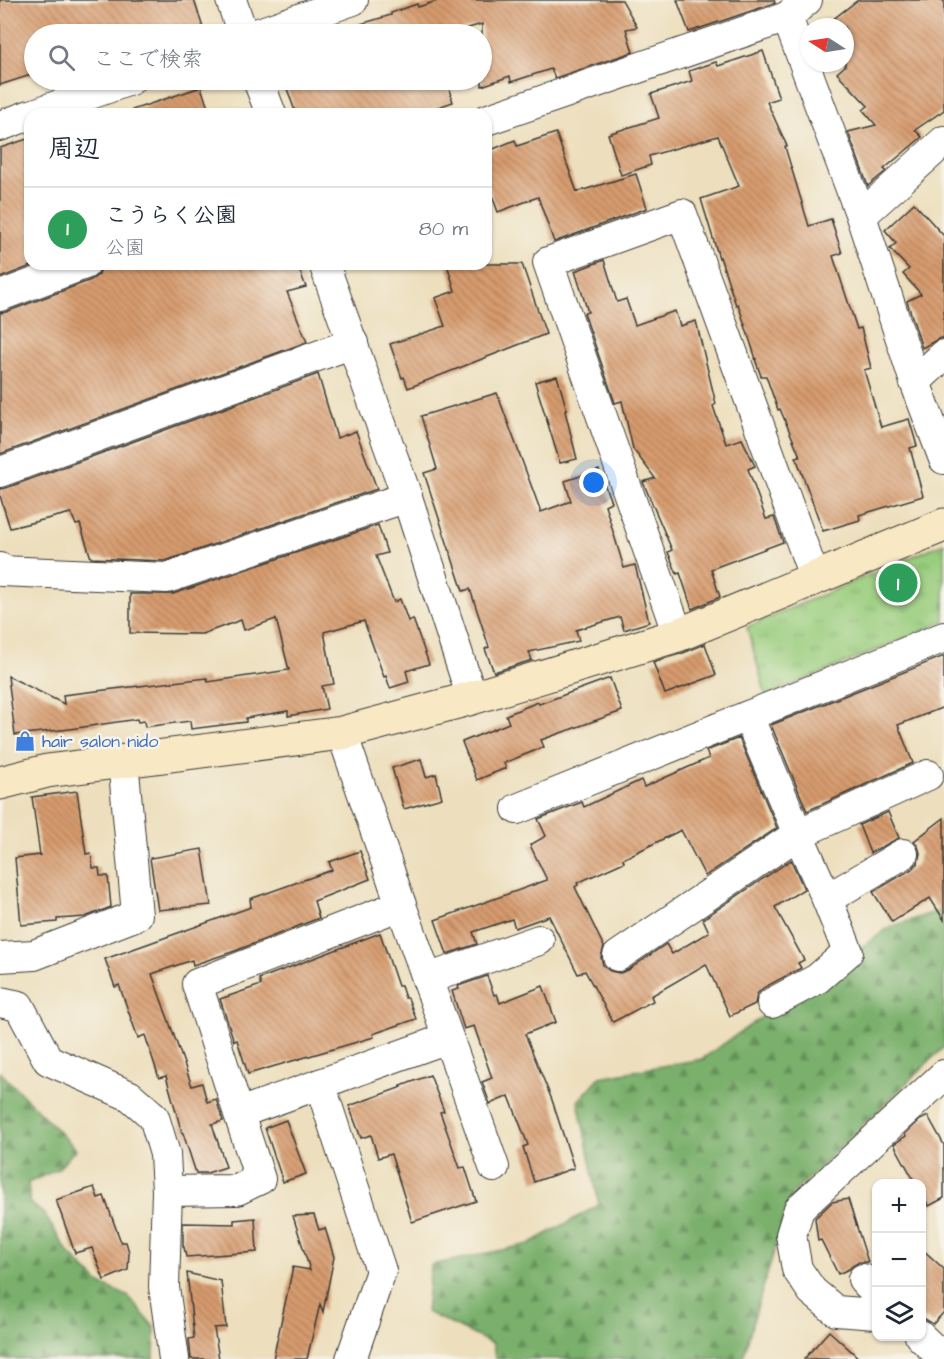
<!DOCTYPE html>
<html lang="ja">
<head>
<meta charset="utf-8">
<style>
  body { margin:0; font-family:"Architects Daughter","Klee One",sans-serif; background:#f6f6f7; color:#1f2937 }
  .controls { position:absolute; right:18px; bottom:18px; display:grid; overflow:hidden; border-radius:12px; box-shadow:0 2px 4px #0004 }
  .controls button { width:54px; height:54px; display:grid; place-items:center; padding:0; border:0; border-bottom:2px solid #e0e1e3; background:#fff; color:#1f2937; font:30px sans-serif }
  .compass { position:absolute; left:800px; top:18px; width:54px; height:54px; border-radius:50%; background:#fff; box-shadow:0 2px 4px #0004; rotate:282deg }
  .you { position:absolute; left:594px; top:483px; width:21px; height:21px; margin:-15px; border:4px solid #fff; border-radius:50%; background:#1a73e8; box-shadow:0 0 0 9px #1a73e833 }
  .badge { display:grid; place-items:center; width:39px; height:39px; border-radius:50%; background:#ea580c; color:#fff; font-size:20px; font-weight:700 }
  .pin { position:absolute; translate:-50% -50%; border:3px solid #fff; box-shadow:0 2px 6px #0006 }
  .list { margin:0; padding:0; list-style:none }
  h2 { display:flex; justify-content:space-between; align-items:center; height:78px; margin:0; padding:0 24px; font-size:26px }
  h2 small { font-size:20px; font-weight:400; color:#747a83 }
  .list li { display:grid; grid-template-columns:39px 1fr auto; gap:18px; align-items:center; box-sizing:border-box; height:84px; padding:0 24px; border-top:2px solid #e0e1e3 }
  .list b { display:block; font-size:22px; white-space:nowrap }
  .list p { margin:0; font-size:20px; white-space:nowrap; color:#747a83 }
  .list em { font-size:20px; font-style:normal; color:#747a83 }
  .icon { flex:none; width:33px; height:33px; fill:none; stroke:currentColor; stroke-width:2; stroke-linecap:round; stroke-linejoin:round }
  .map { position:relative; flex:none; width:944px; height:1359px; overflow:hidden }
  .search { position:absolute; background:#fff; box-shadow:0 2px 4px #0004; left:24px; top:24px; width:468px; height:66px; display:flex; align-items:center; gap:15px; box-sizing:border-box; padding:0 21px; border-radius:33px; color:#747a83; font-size:22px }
  .panel { position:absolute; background:#fff; box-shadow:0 2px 4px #0004; left:24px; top:108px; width:468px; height:162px; border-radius:18px }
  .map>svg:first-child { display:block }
</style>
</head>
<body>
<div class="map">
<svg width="944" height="1359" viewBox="0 0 944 1359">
  <defs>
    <pattern id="forest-firs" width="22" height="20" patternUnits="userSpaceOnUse" patternTransform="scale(1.5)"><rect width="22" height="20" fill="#7ab06c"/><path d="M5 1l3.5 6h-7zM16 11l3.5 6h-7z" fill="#638e58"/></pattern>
    <pattern id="park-tufts" width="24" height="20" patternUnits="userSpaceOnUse" patternTransform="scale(1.5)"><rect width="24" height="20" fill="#99cd7d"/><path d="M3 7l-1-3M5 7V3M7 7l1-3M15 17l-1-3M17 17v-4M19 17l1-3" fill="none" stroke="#83af6b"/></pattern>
    <pattern id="building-back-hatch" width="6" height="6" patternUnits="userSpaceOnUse" patternTransform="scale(1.5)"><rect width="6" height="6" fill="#d79b6e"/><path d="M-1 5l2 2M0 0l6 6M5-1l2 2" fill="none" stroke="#ae7e5a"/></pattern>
  </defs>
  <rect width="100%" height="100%" fill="#f7f3e8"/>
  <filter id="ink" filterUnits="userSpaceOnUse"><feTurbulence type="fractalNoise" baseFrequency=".0167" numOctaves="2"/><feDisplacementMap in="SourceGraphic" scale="12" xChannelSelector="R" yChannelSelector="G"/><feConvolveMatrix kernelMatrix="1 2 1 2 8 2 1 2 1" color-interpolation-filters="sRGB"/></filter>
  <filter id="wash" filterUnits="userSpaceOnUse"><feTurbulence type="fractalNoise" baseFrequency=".008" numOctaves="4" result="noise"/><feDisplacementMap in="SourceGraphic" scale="24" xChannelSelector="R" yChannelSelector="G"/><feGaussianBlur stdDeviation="1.35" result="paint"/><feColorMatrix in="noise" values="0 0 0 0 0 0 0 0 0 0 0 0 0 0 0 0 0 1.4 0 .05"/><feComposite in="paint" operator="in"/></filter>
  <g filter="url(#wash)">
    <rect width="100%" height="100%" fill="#eddfbd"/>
    <g fill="url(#forest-firs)" stroke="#4b6644" stroke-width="1.5">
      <path d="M944 909V1047L791 1195 754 1318 743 1359H495L493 1344 426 1312 431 1265 529 1244 599 1205 578 1101 600 1077 702 1059 890 927Z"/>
      <path d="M0 1072 76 1149 58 1169 28 1183 30 1203 44 1214 68 1252 100 1284 128 1296 155 1328 154 1359H0Z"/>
    </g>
    <path fill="url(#park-tufts)" stroke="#5a744c" stroke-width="1.5" d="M944 543V622L766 696 747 627Z"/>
    <g id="blocks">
      <g fill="url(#building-back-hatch)">
        <path d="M0 0H194L205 34H34V74L0 85Z"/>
        <path d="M440 0H622L637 27 626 29 633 52 555 78 551 69 511 82 510 76 482 86V24L448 34H345L344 29 391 15V13L417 4 418 7Z"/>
        <path d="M677 0H774L775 3 689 32Z"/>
        <path d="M858 0H944V110L915 130 922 137 884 169 886 171 868 186 848 132 876 125 863 110 868 106 837 73 845 66V27H823Z"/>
        <path d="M763 51 779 98 767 102 787 146 785 147 809 226 831 219 842 253 833 256 857 329 861 328 871 368 864 370 881 427 909 419 917 446 910 448 923 496 859 515 860 520 823 531 796 457 800 456 780 409 778 410 766 376H761L755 359H756L738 304 736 305 720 257 719 258 701 199 739 186 718 136 649 156 651 165 621 175 608 134 659 118 651 94 692 81 689 71 716 62 718 66Z"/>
        <path d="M284 80H446L453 102 417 114H296Z"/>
        <path d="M201 87 210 114H132V110Z"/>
        <path d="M556 133 577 192 636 174 647 208 554 242 538 197 498 212 486 179V152L515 140 517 146Z"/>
        <path d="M30 138V264H36L0 278V148Z"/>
        <path d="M914 203 944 236V338H940L922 348 907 301 921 294 903 274 909 269 890 249 896 243 885 230Z"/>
        <path d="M604 260 617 302 626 299 635 325 675 311 680 326 696 321 716 404 713 406 726 444 742 439 755 466 748 469 766 519 774 517 783 542 711 569 720 597 692 609 680 573 677 574 668 552 672 550 643 482 655 478 633 449 622 401 615 403 584 313 588 312 575 271Z"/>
        <path d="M102 264H297L306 287 287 292 307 342 0 454V313L6 312 91 280 99 274Z"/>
        <path d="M447 264H522L546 334 408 388 404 377 402 378 390 344 445 326 435 298 455 291Z"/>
        <path d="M318 374 337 438 356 431 377 489 165 561 91 558 80 524 76 525 71 513 10 528 0 496V489L6 488Z"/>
        <path d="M557 376 567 410 565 411 577 459 560 463 535 382Z"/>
        <path d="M497 393 541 512 571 501 565 481 599 470 611 502 605 505 624 568 635 565 649 622 624 630 620 617 576 630 579 641 529 652 532 660 494 672 485 649 489 647 470 589 463 591 424 473 437 469 421 416Z"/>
        <path d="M378 525 387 553 376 556 394 602 400 599 408 621 413 619 429 664 406 671 409 682 390 688 386 676 384 677 364 621 324 632 334 684 322 686 327 709 288 716V711L246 718V722L191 729 190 721 145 727 144 721 138 722 137 719 70 729 15 735 8 676 64 704 63 695 207 678 208 682 289 670 276 619 244 630 241 620 202 634 130 633V594H173Z"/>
        <path d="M705 644 716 675 665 694 653 662 683 653Z"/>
        <path d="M944 656V707L898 725 913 763 807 811 771 725Z"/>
        <path d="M610 678 622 711 541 740 544 747 504 763 506 768 477 780 462 742 509 723 506 715 538 702 539 704Z"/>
        <path d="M739 738 777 828 705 876 681 830 623 859 624 862 577 883 578 885 575 887 604 947 601 957 603 965 610 971 620 973 628 970 666 944 672 954 709 932 703 919 791 860 804 889 775 907 804 960 798 963 801 968 763 988 757 994 755 1004 730 1016 706 964 651 996 653 1001 613 1022 585 971 578 974 549 916 515 928 512 919 473 932 477 944 447 954 435 920 547 880 530 845 546 836 538 819 582 802 584 807 641 780 644 787 709 758 706 751Z"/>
        <path d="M421 759 426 777 436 774 442 798 404 809 392 768Z"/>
        <path d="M77 791 86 854 91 853 93 868H99L100 876H108L111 907 85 917 57 919V922L21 925 15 858 40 855 32 797Z"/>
        <path d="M888 812 899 838 870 853 859 825Z"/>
        <path d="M944 818V920L930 898 892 922 873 892 912 869 918 863 920 853 918 846 914 841Z"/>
        <path d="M202 849 211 905 158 910 150 858Z"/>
        <path d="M360 851 370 879 314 901 319 918 235 951 193 965 192 960 152 974 192 1086 202 1083 207 1102 216 1099 223 1121 212 1124 226 1167 207 1173H196L183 1133H182L166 1076 159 1078 145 1035 138 1038 119 985 115 987 105 959 251 907 250 899 332 870 329 862Z"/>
        <path d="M380 933 398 986H401L405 998H408L416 1019 373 1034 374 1037 248 1074 237 1040 234 1041 220 999 261 985 259 979Z"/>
        <path d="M487 976 494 995 497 994 500 1003 543 986 556 1022 525 1034 552 1100 574 1168 534 1182 523 1147 528 1145 509 1096 490 1104 482 1082 492 1078 474 1026 464 1029 452 991 459 989 458 986Z"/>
        <path d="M430 1075 444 1111 440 1112 460 1168 465 1167 476 1201 412 1222 391 1154 378 1158 371 1135 361 1138 349 1106 402 1087 401 1086Z"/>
        <path d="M928 1116 944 1145V1198L929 1206 921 1193V1184H916L894 1144 906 1136 905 1134 920 1120Z"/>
        <path d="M286 1120 306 1174 283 1182 265 1128Z"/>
        <path d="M94 1187 98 1198 104 1196 121 1242H126L129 1252 128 1270 104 1280 92 1248 75 1253 56 1200Z"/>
        <path d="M848 1199 868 1262H859L852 1266 849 1269 838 1274 821 1240 818 1241 815 1218 832 1202Z"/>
        <path d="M314 1215 319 1230 325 1228 334 1257 323 1312 320 1304 307 1359H273L293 1267 310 1270 293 1216Z"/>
        <path d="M255 1218 257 1252 186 1257 184 1247H183V1223L234 1224V1220Z"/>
        <path d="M921 1248 944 1269V1312L933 1324 925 1319H921Z"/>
        <path d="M187 1273 221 1281 226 1327 214 1328 219 1359H191L189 1339 194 1338Z"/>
        <path d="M829 1331 860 1359H804Z"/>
      </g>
    </g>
  </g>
  <g filter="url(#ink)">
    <use href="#blocks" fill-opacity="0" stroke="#3b3934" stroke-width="1.5"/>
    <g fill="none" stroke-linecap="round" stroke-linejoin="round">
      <g stroke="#3b3934" stroke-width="32">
        <g id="street">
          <path d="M231 0 243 34"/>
          <path d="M807 0 787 17 861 216 915 382 944 459"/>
          <path d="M256 34 353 0"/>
          <path d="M258 80 271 114"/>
          <path d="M34 114 130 80"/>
          <path d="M486 120 787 17"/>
          <path d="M0 126 30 115"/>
          <path d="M861 216 944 141"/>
          <path d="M324 264 407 497 472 698"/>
          <path d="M0 296 85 264"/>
          <path d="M915 382 944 355"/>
          <path d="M0 472 353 343"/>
          <path d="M0 568 1 571 167 578 407 497"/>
          <path d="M678 635 548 262 682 214 815 579"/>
          <path d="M517 809 944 637"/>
          <path d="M827 899 903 854"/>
          <path d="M401 905 494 1167"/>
          <path d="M618 956 798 834 748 716"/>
          <path d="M0 957 34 955 137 915 123 760"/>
          <path d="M427 979 539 940"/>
          <path d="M0 1002 19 1006 48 1060 130 1096 154 1117 165 1154 167 1191 164 1287 174 1359"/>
          <path d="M772 1003 817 979 848 952 827 899 798 834 928 775"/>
          <path d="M320 1084 381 1271 351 1359"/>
          <path d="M239 1113 448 1038"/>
          <path d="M167 1191 237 1190 260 1179 197 984 401 905 342 733"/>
          <path d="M863 1279 876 1293"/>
          <path d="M876 1314 836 1311 812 1291 797 1269 791 1235 799 1209 944 1075"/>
          <path d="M920 1336 944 1359"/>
        </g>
      </g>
      <g stroke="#3b3934" stroke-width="35">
        <path id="secondary" d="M0 783 47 771 342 733 472 698 678 635 944 525"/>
      </g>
      <use href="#street" stroke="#fff" stroke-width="30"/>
      <use href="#secondary" stroke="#f8e8c3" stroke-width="33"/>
    </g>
  </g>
  <defs>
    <g id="shop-bare" transform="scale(1.62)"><path d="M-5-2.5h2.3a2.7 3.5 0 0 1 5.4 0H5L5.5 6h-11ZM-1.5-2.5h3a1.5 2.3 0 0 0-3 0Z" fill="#3f7fe0" stroke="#f7f3e8" stroke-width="2.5" paint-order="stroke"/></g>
  </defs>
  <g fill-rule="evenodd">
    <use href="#shop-bare" x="25" y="741"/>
  </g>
  <g text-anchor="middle" stroke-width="5" stroke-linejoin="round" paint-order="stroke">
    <g font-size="18" fill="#366cbe" stroke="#f7f3e8" text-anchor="start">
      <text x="42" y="747">hair salon nido</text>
    </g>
  </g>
</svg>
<div class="controls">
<button>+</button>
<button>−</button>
<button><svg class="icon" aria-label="layers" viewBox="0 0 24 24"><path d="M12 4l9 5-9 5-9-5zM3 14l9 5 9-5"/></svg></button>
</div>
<svg class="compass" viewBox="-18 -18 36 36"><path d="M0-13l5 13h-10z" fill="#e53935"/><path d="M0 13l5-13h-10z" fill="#747a83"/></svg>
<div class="you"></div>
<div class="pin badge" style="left:898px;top:583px;background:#2e9e5b">1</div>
<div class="search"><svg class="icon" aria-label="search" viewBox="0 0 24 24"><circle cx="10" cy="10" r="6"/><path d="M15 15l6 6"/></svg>ここで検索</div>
<section class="panel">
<h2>周辺<small></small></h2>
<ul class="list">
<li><span class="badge" style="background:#2e9e5b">1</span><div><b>こうらく公園</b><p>公園</p></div><em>80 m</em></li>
</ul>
</section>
</div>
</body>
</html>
